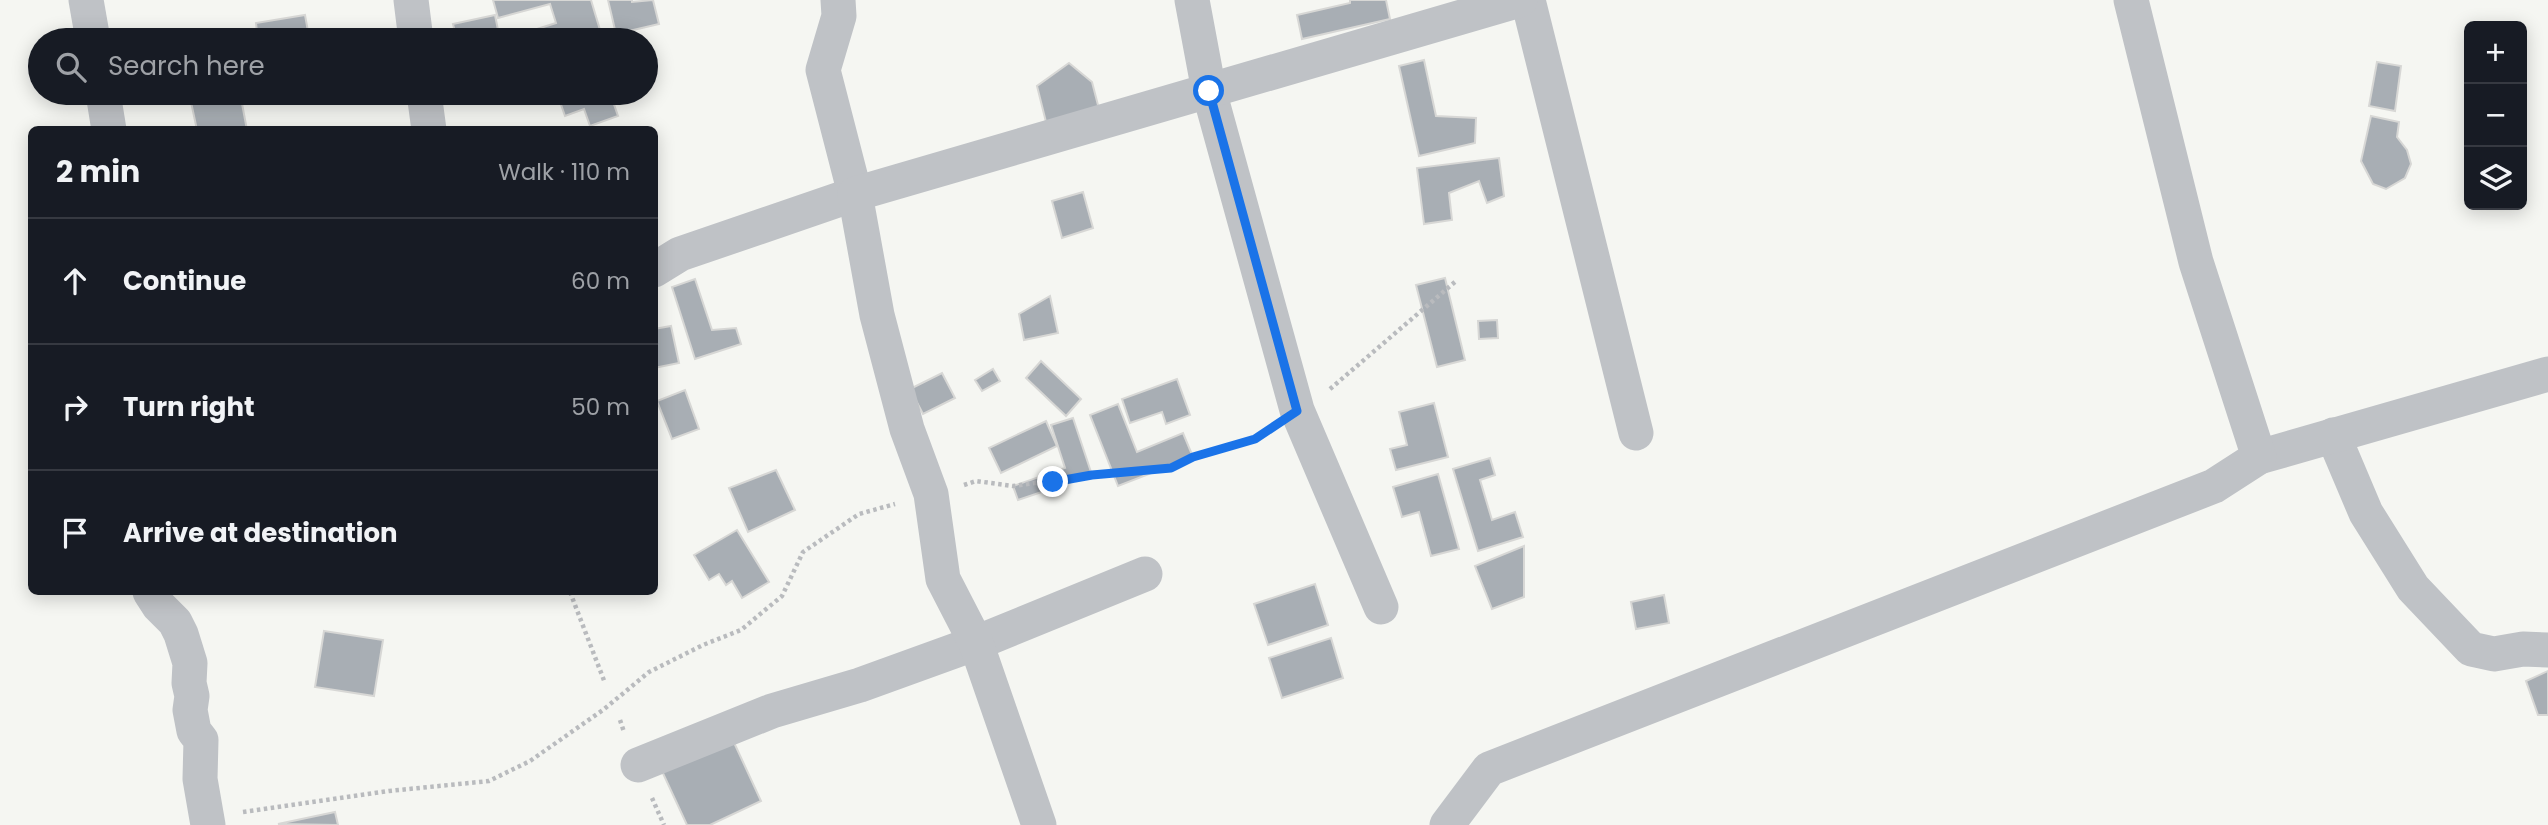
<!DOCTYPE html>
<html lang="en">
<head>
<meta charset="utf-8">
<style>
  body { margin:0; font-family:Poppins,sans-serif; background:#20242c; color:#f1f3f6 }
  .controls { position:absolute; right:21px; top:21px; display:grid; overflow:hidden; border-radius:10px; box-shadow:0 4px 18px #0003 }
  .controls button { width:63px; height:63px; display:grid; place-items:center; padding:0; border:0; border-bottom:2px solid #363941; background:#171b24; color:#f1f3f6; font:35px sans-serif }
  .stop { position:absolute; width:21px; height:21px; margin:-16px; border:5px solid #1a73e8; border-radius:50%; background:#fff }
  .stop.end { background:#1a73e8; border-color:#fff; box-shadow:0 2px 7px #0008 }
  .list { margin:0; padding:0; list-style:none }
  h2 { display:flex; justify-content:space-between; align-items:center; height:91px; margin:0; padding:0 28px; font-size:30px }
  h2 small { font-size:23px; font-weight:400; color:#9ea1a6 }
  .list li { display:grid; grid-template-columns:46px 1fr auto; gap:21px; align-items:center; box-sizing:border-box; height:126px; padding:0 28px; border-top:2px solid #363941 }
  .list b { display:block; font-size:26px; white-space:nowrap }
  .list em { font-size:23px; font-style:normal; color:#9ea1a6 }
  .icon { flex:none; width:38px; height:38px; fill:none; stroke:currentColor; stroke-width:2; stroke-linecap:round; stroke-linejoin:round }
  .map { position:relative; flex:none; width:2548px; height:825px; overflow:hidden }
  .search { position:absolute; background:#171b24; box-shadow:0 4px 18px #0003; left:28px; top:28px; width:630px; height:77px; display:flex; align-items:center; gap:18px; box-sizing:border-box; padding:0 24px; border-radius:38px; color:#9ea1a6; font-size:26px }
  .panel { position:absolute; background:#171b24; box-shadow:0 4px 18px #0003; left:28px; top:126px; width:630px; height:469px; border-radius:10px }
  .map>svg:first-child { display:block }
</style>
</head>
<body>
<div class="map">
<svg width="2548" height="825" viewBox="0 0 2548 825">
  <rect width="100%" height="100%" fill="#f5f6f2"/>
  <g fill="#a8aeb4" stroke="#d7d7d5" stroke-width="2">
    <path d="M493 0H591L603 40H502L556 23 550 4 498 18Z"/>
    <path d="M608 0H632V2L653 0 659 24 616 34Z"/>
    <path d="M1350 0H1386L1390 19 1302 39 1297 15 1350 3Z"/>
    <path d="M305 15 309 37 292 40H258L256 23Z"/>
    <path d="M495 15 500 40H457L453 24Z"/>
    <path d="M249 31 251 40H208Z"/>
    <path d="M1424 60 1436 116 1476 118 1475 143 1419 156 1399 66Z"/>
    <path d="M2377 62 2401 66 2395 111 2369 106Z"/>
    <path d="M1069 63 1092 82 1099 109 1046 122 1037 86Z"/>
    <path d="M233 93H240L247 130H197L191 102Z"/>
    <path d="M557 93H610L618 116 590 126 584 109 565 116Z"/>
    <path d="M2371 116 2399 122 2397 137 2407 150 2411 164 2405 178 2386 189 2373 184 2361 161Z"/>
    <path d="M1499 158 1504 196 1487 203 1479 181 1449 193 1452 220 1424 224 1417 168Z"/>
    <path d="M1083 192 1093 228 1062 238 1052 201Z"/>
    <path d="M1445 278 1465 360 1437 367 1416 285Z"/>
    <path d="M695 279 712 330 736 328 741 344 695 359 672 287Z"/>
    <path d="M1050 296 1058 333 1024 340 1019 314Z"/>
    <path d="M1497 320 1498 338 1479 339 1478 321Z"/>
    <path d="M671 326 679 363 654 368V344H657L654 329Z"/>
    <path d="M1041 361 1081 399 1066 416 1026 378Z"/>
    <path d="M993 369 1000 381 982 391 975 380Z"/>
    <path d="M942 373 955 398 923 414 910 389Z"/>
    <path d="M1177 379 1190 415 1166 424 1162 412 1130 423 1122 399Z"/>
    <path d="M685 390 699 429 672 439 657 401Z"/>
    <path d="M1434 403 1448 457 1396 470 1390 449 1407 445 1399 412Z"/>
    <path d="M1118 404 1137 452 1183 433 1193 457 1118 486 1090 415Z"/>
    <path d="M1073 418 1092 475 1018 500 1013 486 1065 468 1051 425Z"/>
    <path d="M1046 421 1057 446 1001 473 989 448Z"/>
    <path d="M1490 458 1495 475 1480 480 1492 520 1515 512 1523 537 1478 551 1453 469Z"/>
    <path d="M776 470 795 510 748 532 729 488Z"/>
    <path d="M1438 474 1459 549 1431 556 1419 512 1402 517 1393 487Z"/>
    <path d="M737 530 769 582 742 598 732 581 726 585 719 574 709 580 694 555Z"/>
    <path d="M1524 546V597L1492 609 1475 566Z"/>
    <path d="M1315 584 1328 625 1268 645 1254 604Z"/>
    <path d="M1664 595 1669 623 1636 629 1631 602Z"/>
    <path d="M324 631 383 640 374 696 315 687Z"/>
    <path d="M1331 638 1343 678 1282 698 1269 658Z"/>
    <path d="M2548 671V715H2538L2526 681Z"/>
    <path d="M731 736 761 801 710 825H687L661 769Z"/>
    <path d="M335 812 338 825 278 824Z"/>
  </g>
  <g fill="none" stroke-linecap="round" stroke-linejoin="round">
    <g stroke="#b9bbbe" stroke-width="4.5" stroke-dasharray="3.5 3.5" stroke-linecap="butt">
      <path d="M1330 389 1456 281"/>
      <path d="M964 485 976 481 1013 486 1092 475 1171 468 1193 457 1255 439 1267 431"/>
      <path d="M570 592 605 683"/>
      <path d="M620 720 624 732"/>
      <path d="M652 798 664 825"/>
      <path d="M243 812 389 791 489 781 530 761 603 710 649 672 703 645 741 630 782 596 803 552 859 514 895 504"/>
    </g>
    <g stroke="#bfc2c6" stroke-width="35">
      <path d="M86 0 93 40"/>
      <path d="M411 0 416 40"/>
      <path d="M1192 0 1209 91 1297 410 1381 607"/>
      <path d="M1528 0 1636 433"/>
      <path d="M103 93 109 130"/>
      <path d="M424 93 429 130"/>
      <path d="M654 270 680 254 855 194 823 70 839 16 838 0"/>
      <path d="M2333 435 2366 513 2413 588 2471 649 2494 654 2523 649 2548 650"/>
      <path d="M2259 457 2548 374"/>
      <path d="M150 592 159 606 175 622 181 634 190 663 189 683 192 696 190 710 194 731 201 740 200 779 208 825"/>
      <path d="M638 765 772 711 860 685 976 643 1145 574"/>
      <path d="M1039 825 976 643 943 579 931 494 907 429 877 315 855 194 1520 0"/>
      <path d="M1447 825 1489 769 2214 486 2259 457 2196 262 2131 0"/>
    </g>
  </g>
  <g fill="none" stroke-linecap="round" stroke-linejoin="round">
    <path stroke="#1a73e8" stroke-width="9" d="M1053 482 1092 475 1171 468 1193 457 1255 439 1297 411 1209 91"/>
  </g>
</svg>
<div class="controls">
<button>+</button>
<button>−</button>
<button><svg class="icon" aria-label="layers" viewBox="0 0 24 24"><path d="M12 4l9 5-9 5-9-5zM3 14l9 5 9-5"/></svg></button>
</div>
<div class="stop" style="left:1209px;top:91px"></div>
<div class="stop end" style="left:1053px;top:482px"></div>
<div class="search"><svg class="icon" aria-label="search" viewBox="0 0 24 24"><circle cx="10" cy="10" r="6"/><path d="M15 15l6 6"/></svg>Search here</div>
<section class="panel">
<h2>2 min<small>Walk · 110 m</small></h2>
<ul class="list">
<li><svg class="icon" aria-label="ahead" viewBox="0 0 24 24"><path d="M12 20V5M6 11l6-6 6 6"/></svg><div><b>Continue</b></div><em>60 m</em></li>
<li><svg class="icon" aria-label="right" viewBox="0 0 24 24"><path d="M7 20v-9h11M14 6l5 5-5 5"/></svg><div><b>Turn right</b></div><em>50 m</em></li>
<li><svg class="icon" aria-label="arrive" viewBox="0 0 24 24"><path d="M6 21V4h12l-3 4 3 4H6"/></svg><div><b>Arrive at destination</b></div></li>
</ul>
</section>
</div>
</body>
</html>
